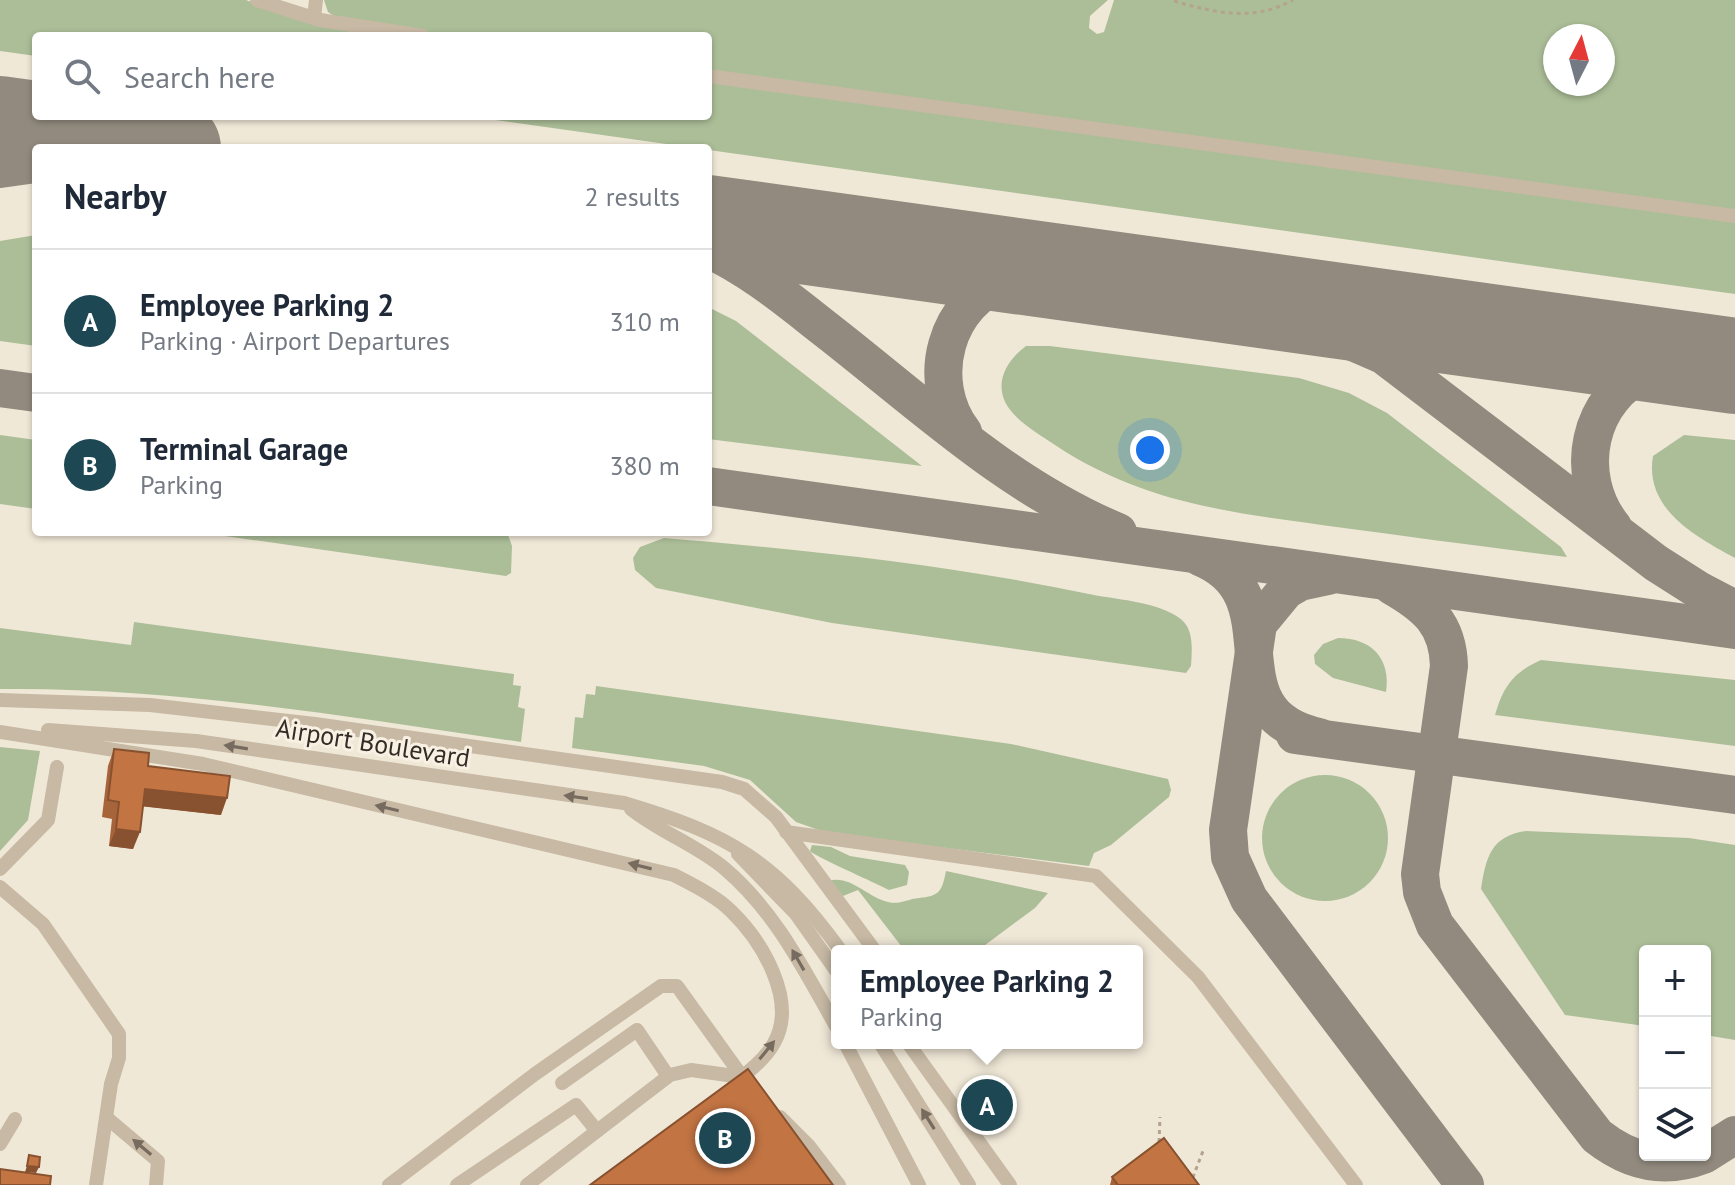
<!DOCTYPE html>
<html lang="en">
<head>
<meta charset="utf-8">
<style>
  body { margin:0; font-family:"PT Sans",sans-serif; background:#f2f2f3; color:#1f2937 }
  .controls { position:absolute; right:24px; bottom:24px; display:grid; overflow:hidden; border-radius:8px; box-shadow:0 2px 6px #0004 }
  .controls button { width:72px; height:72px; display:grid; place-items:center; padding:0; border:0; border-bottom:2px solid #e0e1e3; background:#fff; color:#1f2937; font:40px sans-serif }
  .compass { position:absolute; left:1543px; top:24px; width:72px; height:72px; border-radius:50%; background:#fff; box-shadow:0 2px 6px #0004; rotate:6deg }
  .you { position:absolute; left:1150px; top:450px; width:28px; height:28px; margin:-20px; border:6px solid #fff; border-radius:50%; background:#1a73e8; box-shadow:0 0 0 12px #1a73e833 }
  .badge { display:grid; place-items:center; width:52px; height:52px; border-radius:50%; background:#1d4752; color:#fff; font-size:26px; font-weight:700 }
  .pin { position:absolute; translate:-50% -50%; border:4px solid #fff; box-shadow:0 2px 8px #0006 }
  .popup { position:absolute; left:831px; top:945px; width:312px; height:104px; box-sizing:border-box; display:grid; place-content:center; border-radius:8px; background:#fff; filter:drop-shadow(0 2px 6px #0005); font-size:26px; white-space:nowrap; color:#747a83 }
  .popup b { font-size:30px; color:#1f2937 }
  .popup::after { content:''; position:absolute; left:50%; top:100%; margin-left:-16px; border:16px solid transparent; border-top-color:#fff }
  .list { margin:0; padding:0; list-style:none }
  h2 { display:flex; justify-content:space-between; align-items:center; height:104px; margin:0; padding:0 32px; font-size:34px }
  h2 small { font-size:26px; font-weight:400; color:#747a83 }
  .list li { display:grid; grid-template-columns:52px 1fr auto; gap:24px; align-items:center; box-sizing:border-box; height:144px; padding:0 32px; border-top:2px solid #e0e1e3 }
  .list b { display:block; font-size:30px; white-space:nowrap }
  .list p { margin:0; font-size:26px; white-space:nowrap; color:#747a83 }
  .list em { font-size:26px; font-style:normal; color:#747a83 }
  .icon { flex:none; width:44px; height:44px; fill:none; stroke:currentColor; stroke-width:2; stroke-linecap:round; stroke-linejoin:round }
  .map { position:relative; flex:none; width:1735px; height:1185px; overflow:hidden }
  .search { position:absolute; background:#fff; box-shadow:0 2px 6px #0004; left:32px; top:32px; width:680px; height:88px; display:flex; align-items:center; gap:20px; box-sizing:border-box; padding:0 28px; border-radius:8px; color:#747a83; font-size:30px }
  .panel { position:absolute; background:#fff; box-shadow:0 2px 6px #0004; left:32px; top:144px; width:680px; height:392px; border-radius:8px }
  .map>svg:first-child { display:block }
</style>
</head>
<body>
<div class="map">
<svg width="1735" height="1185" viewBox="0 0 1735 1185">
  <rect width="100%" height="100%" fill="#f0e8d7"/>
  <g fill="#acbe98" fill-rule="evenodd">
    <path d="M0 0H246L276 11 394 36H36V56L0 51Z"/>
    <path d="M324 0H1108L1090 16 1089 28 1097 34 1104 32 1114 0H1735V212L708 72V36H448L340 20 328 12ZM1555 36H1603V84H1555Z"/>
    <path d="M708 80 1735 220V294L467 116H708Z"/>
    <path d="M36 235V346L0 341V241Z"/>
    <path d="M708 307 736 321 922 466 708 439Z"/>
    <path d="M1026 346H1050L1299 378 1349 393 1387 413 1561 547 1567 557C1493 548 1418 538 1344 528 1238 513 1147 506 1055 445 1039 434 1020 424 1008 407 993 384 1006 361 1026 346Z"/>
    <path d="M0 435 36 440V509L0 504Z"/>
    <path d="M1684 435 1735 440V558C1694 536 1644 508 1653 456Z"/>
    <path d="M197 532H507L512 546 511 573 506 576Z"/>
    <path d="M664 538C809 550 952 565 1094 595 1120 600 1160 602 1182 620 1194 631 1192 650 1191 666L1186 673 832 623 656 588 635 570 633 558 640 547Z"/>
    <path d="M134 622 514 674 513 685 521 686 518 707 525 709 521 742C347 717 176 687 0 689V628L131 645Z"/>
    <path d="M1338 638C1371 638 1391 658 1386 692L1333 678 1315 664 1314 655 1323 644Z"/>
    <path d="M1541 660 1735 680V746L1495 715C1503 686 1514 672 1541 660Z"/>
    <path d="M596 686 1011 744 1168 779 1171 790 1169 797 1111 845 1094 853 1089 866 827 833 796 822 750 780 704 766 572 748 575 717 583 718 586 694 595 695Z"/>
    <path d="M0 747 40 751 28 820 0 851Z"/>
    <circle cx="1325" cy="838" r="63"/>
    <path d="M1526 831 1689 838 1735 845V1040L1705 1035V951H1645V1026L1565 1015 1481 889C1486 857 1491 836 1526 831Z"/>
    <path d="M812 845 831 847 850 856 905 865 909 872 907 885 889 890C876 883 814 856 810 851Z"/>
    <path d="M946 871 1048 893 1035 908 977 951H905L858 890 843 896 828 881C850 874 867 897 888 902 900 905 907 899 919 898 939 896 942 892 946 871Z"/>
  </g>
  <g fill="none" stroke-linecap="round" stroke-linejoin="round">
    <g stroke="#928a7e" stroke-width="38">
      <path d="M0 134 36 148"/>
      <path d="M0 169 36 164"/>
      <path d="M708 249C751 269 787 299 824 328 917 400 1007 486 1118 532"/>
      <path d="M1165 287 1293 316 1383 355 1656 563 1700 591 1735 609"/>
      <path d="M0 388 36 393"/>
      <path d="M963 432C924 381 945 300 1008 280 1037 270 1070 276 1100 278"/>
      <path d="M708 486 1735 630"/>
      <path d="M1613 527C1572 476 1587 396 1649 371 1677 360 1706 365 1735 367"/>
      <path d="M1200 557C1298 596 1206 713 1319 737"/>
      <path d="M1328 576 1300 582 1286 590 1258 624 1228 830 1230 857 1249 899 1465 1185"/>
      <path d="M1392 586C1427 606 1448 624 1449 666L1420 874 1422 892 1435 925 1597 1136C1630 1162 1664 1170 1703 1155"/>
      <path d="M1295 735 1735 795"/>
      <path d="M1705 1154 1735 1135"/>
    </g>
    <g stroke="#928a7e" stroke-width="96">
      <path d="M0 124 173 148"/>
      <path d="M708 223 1735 366"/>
    </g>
    <g stroke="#b3a38e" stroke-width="3" stroke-dasharray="4 4" stroke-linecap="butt">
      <path d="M1174 1C1216 13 1253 22 1293 0"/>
      <path d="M1159 1142 1160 1117"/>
      <path d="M1190 1185 1203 1151"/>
    </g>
    <g stroke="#c7b9a4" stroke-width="14">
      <path d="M257 0 320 20 423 36"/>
      <path d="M314 18 316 0"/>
      <path d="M708 76 1735 216"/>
      <path d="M0 700 150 705 315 724 722 782 744 789 776 817 875 951"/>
      <path d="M48 730 196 741 624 803C729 834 776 861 841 951"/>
      <path d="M0 732 203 764 674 875C693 885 716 896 731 911 762 941 798 1001 774 1043 766 1058 749 1072 735 1082"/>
      <path d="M631 809C660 832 696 845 724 868 776 912 804 970 837 1028"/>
      <path d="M786 832 1096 876 1198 977 1356 1185"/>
      <path d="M738 854 796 914 837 972"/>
      <path d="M0 869 48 820 57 767"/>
      <path d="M0 887 43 924 119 1034V1058L111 1084 96 1185"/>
      <path d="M845 1043 919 1185"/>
      <path d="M880 1043 969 1185"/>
      <path d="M908 1043 1010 1185"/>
      <path d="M562 1083 637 1030 668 1076"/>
      <path d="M780 1117 809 1146 839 1185"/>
      <path d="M107 1118 158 1161 156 1185"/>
      <path d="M0 1144 15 1119"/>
      <path d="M389 1185 535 1074 661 986H677L746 1082"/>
      <path d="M457 1185 576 1105 597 1131 670 1075 691 1070 742 1077"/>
      <path d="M527 1185 597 1131"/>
    </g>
  </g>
  <g fill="#a7643a">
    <path d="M114 749 148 766 221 815 143 806 133 849 109 846 112 819 102 817 108 766Z"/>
    <path d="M1112 1177 1199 1185H1110Z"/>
  </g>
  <g fill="#88512f">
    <path d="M145 789 227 798 221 815 139 806Z"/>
    <path d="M116 829 140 832 133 849 109 846Z"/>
    <path d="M27 1166 39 1167 36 1173 25 1172Z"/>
  </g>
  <g fill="#c27443" stroke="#88512f" stroke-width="2">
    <path d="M114 749 149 753 148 766 230 776 227 798 145 789 140 832 116 829 119 802 108 800Z"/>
    <path d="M748 1069 833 1185H590Z"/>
    <path d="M1164 1138 1199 1185H1118L1112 1177Z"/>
    <path d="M29 1155 40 1157 39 1167 27 1166Z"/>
    <path d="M0 1169 51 1176 50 1185H0Z"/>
  </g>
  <defs><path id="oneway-solid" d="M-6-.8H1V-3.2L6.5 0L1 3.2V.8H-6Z" transform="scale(2)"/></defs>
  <g fill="#766b5e">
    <use href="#oneway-solid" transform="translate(236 747) rotate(-171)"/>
    <use href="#oneway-solid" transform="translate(576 797) rotate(-172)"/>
    <use href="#oneway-solid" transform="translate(387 808) rotate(-167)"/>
    <use href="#oneway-solid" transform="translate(640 866) rotate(-166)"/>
    <use href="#oneway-solid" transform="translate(798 960) rotate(-120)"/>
    <use href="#oneway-solid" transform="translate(767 1050) rotate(-51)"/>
    <use href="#oneway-solid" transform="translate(928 1119) rotate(-122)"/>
    <use href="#oneway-solid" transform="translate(142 1147) rotate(-140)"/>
  </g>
  <g text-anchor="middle" stroke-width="6" stroke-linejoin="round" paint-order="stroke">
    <g font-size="26" fill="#332b25" stroke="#f8f1e3">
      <text transform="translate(373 743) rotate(9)" y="9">Airport Boulevard</text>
    </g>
  </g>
</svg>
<div class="controls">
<button>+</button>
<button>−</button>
<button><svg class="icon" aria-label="layers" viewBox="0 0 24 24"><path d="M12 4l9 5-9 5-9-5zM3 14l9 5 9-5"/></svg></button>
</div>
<svg class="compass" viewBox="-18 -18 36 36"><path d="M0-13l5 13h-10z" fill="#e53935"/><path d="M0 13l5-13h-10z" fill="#747a83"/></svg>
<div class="you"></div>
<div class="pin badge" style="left:987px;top:1105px">A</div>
<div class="popup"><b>Employee Parking 2</b>Parking</div>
<div class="pin badge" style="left:725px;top:1138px">B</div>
<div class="search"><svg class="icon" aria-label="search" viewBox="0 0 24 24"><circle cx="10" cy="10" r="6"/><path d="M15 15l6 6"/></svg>Search here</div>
<section class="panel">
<h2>Nearby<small>2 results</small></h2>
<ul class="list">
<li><span class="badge">A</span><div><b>Employee Parking 2</b><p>Parking · Airport Departures</p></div><em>310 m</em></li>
<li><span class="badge">B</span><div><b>Terminal Garage</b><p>Parking</p></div><em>380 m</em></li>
</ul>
</section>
</div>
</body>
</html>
